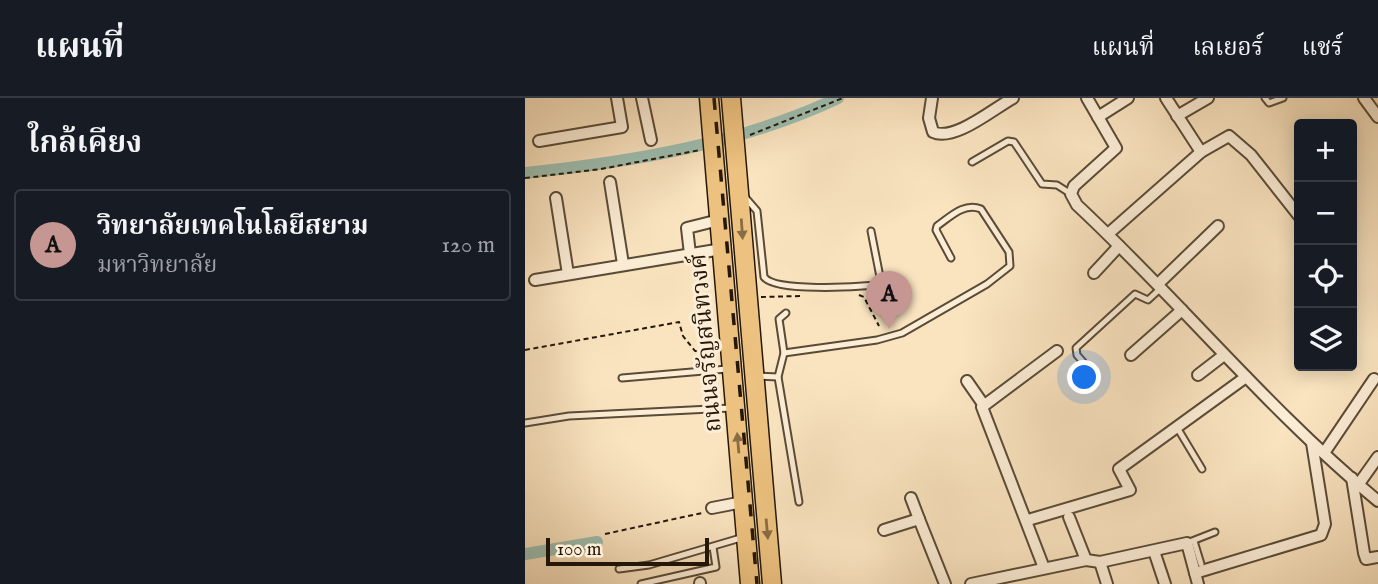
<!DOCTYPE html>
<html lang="th">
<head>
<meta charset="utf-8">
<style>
  body { margin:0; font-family:"IM FELL English","Noto Serif Thai",serif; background:#20242c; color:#f1f3f6 }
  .controls { position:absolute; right:21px; top:21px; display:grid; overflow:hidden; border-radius:7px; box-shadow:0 4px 18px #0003 }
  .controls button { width:63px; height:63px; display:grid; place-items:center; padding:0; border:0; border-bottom:2px solid #363941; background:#171b24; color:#f1f3f6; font:35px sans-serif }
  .scale { position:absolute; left:21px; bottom:18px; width:163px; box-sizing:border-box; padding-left:7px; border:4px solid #251809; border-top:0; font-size:19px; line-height:24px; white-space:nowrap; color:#251809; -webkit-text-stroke:5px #fcedd6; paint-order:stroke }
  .you { position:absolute; left:560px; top:280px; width:24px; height:24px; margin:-18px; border:5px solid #fff; border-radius:50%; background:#1a73e8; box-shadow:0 0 0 10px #1a73e833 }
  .badge { display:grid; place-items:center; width:46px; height:46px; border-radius:50%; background:#c59692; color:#111; font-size:23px; font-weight:700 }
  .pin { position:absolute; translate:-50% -58px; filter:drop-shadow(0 2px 4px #0008) }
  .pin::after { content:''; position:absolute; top:37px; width:24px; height:21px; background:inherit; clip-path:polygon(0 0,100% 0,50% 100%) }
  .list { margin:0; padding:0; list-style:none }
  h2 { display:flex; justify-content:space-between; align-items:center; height:91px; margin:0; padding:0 28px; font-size:30px }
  h2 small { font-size:23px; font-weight:400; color:#9ea1a6 }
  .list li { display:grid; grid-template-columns:46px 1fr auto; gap:21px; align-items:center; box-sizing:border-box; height:112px; margin:0 14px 14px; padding:0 14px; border:2px solid #363941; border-radius:7px }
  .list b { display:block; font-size:26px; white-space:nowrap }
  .list p { margin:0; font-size:23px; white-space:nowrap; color:#9ea1a6 }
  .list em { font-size:23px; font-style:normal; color:#9ea1a6 }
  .icon { flex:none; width:38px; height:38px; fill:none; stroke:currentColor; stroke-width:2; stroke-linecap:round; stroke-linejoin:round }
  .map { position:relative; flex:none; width:853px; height:486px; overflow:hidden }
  header { display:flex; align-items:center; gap:42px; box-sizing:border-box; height:98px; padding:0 35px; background:#171b24; border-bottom:2px solid #363941 }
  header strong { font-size:33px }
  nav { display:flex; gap:38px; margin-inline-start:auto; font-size:24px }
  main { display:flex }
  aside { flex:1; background:#171b24 }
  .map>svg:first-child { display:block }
</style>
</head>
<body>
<header>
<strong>แผนที่</strong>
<nav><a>แผนที่</a><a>เลเยอร์</a><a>แชร์</a></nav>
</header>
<main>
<aside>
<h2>ใกล้เคียง<small></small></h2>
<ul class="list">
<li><span class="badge">A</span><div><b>วิทยาลัยเทคโนโลยีสยาม</b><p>มหาวิทยาลัย</p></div><em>120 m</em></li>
</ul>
</aside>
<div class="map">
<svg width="853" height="486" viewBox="0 0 853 486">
  <rect width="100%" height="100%" fill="#fae4c0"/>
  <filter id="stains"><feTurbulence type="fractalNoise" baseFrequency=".00286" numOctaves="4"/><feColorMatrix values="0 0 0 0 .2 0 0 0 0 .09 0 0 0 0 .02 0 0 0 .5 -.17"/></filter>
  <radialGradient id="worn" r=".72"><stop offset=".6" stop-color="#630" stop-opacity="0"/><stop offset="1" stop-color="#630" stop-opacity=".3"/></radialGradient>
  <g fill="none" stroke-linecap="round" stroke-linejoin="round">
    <g stroke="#9ebfb2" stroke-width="12">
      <path d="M0 75C106 64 216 46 313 0"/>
      <path d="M0 456 72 444"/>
    </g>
    <g stroke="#5a4b37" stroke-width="9">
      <g id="service">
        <path d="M740 0 744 5 758 0"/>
        <path d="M447 64 483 43 489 44 517 86 532 87 546 96"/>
        <path d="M219 98 232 113 239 179C250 194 331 189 352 187L359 202"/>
        <path d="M346 133 356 184 352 187"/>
        <path d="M261 215 254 221 259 255 253 279 274 404"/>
        <path d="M259 255 352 242 377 235 462 186 485 168 484 154 456 111C439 104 425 119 412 128L411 132 426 160"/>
        <path d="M566 273 552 257 551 250 610 196 623 202 636 190"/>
        <path d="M232 278 253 279"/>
        <path d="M97 280 202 271"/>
        <path d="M0 325 44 318 206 310"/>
        <path d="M653 331 677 371"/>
        <path d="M669 443 676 466"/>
        <path d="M662 445 690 434"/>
        <path d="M94 471 124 467 219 439"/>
        <path d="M116 486 191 469 188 449"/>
      </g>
    </g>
    <g stroke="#5a4b37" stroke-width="14">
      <g id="minor">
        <path d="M117 0 126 42"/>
        <path d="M407 0 404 20 408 34C429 44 468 11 488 0"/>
        <path d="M562 0 591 50 549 88 546 96 552 107C655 203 744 313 853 403"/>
        <path d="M641 0 676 54"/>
        <path d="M839 0 853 19"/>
        <path d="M652 18 683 0"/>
        <path d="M573 19 603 0"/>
        <path d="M14 43 97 29 92 0"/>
        <path d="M85 84 98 166"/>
        <path d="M31 100 43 176"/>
        <path d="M583 136 676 54 704 38 726 57 774 118"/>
        <path d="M165 156 162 130 194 122"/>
        <path d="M569 175 594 148"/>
        <path d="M10 182 197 151"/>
        <path d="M633 186 693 128"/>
        <path d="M606 257 657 212"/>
        <path d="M673 277 699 257"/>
        <path d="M442 283 458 306"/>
        <path d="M799 355 849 281"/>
        <path d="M827 380 839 455 841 461 853 459"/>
        <path d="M833 387 853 359"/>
        <path d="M386 400 394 421"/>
        <path d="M187 410 218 404"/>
        <path d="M544 419 561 462"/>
        <path d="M503 422 605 392 594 371 721 279"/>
        <path d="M359 432 394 421 420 486"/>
        <path d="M629 453 640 486"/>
        <path d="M575 464 582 486"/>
        <path d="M519 470 457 309 532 253"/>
        <path d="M670 475 796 437 800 426 787 345"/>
        <path d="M175 485V486"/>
        <path d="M446 486 561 462 575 464 662 445 673 486"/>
      </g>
    </g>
    <g stroke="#251809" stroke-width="21">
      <g id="primary">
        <path d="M184 0 225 486"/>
        <path d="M206 0 247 486"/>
      </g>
    </g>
    <g stroke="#251809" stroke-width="2" stroke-dasharray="5 3.5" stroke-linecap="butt">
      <path d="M225 37 318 0"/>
      <path d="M0 80 76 71 175 52"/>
      <path d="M334 197 339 199 354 228"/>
      <path d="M236 199 276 198"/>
      <path d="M0 252 154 224 158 238 170 253 190 252"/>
      <path d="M80 436 177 415"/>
    </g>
    <use href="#service" stroke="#fcedd6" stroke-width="5"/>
    <use href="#minor" stroke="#fcedd6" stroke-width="10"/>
    <use href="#primary" stroke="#edc280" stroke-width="18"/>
    <path stroke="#251809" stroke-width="3.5" stroke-dasharray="12 12" stroke-linecap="butt" d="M189 0 232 486"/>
  </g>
  <defs><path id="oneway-solid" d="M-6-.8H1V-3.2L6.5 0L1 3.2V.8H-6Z" transform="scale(1.75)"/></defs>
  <g fill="#896d44">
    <use href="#oneway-solid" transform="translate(217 131) rotate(86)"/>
    <use href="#oneway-solid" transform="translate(213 345) rotate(-95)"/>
    <use href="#oneway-solid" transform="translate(242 431) rotate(85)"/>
  </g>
  <g text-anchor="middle" stroke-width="6" stroke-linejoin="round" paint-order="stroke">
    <g font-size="24" fill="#251809" stroke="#fcedd6">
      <text transform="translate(180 245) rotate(-95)" y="8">ถนนจรัญสนิทวงศ์</text>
    </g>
  </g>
  <rect width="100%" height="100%" filter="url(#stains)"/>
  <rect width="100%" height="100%" fill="url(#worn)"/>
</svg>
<div class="controls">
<button>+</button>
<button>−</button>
<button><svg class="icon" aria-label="locate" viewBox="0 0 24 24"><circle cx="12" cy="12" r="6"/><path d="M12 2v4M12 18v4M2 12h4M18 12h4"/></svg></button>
<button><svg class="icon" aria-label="layers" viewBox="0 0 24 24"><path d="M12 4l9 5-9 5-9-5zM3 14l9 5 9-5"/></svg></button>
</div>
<div class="scale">100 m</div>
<div class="you"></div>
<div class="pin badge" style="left:364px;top:231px">A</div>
</div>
</main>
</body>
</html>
